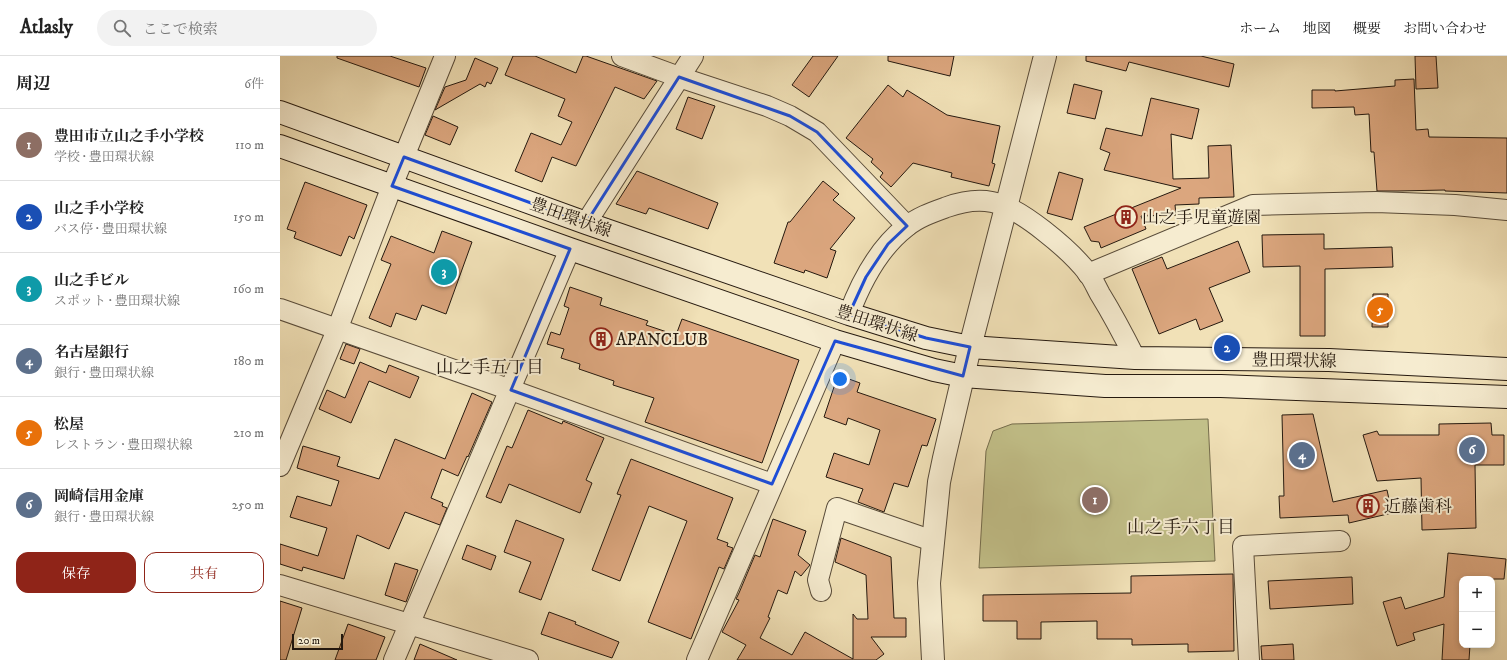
<!DOCTYPE html>
<html lang="ja">
<head>
<meta charset="utf-8">
<style>
  body { margin:0; font-family:"IM FELL DW Pica","Noto Serif JP",serif; background:#f2f2f2; color:#222 }
  .controls { position:absolute; right:12px; bottom:12px; display:grid; overflow:hidden; border-radius:8px; box-shadow:0 2px 6px #0003 }
  .controls button { width:36px; height:36px; display:grid; place-items:center; padding:0; border:0; border-bottom:1px solid #e0e0e0; background:#fff; color:#222; font:20px sans-serif }
  .scale { position:absolute; left:12px; bottom:10px; width:51px; box-sizing:border-box; padding-left:4px; border:2px solid #25190f; border-top:0; font-size:11px; line-height:14px; white-space:nowrap; color:#25190f; -webkit-text-stroke:3px #f6ecd0; paint-order:stroke }
  .you { position:absolute; left:560px; top:323px; width:14px; height:14px; margin:-10px; border:3px solid #fff; border-radius:50%; background:#1a73e8; box-shadow:0 0 0 6px #1a73e833 }
  .badge { display:grid; place-items:center; width:26px; height:26px; border-radius:50%; background:#8f2418; color:#fff; font-size:13px; font-weight:700 }
  .pin { position:absolute; translate:-50% -50%; border:2px solid #fff; box-shadow:0 1px 4px #0006 }
  .list { margin:0; padding:0; list-style:none }
  h2 { display:flex; justify-content:space-between; align-items:center; height:52px; margin:0; padding:0 16px; font-size:17px }
  h2 small { font-size:13px; font-weight:400; color:#767676 }
  .list li { display:grid; grid-template-columns:26px 1fr auto; gap:12px; align-items:center; box-sizing:border-box; height:72px; padding:0 16px; border-top:1px solid #e0e0e0 }
  .list b { display:block; font-size:15px; white-space:nowrap }
  .list p { margin:0; font-size:13px; white-space:nowrap; color:#767676 }
  .list em { font-size:13px; font-style:normal; color:#767676 }
  .actions { display:flex; gap:8px; padding:12px 16px }
  .actions a { flex:1; padding:9px 0; border:1px solid #8f2418; border-radius:12px; text-align:center; font-size:14px; color:#8f2418 }
  .actions .main { background:#8f2418; color:#fff }
  .icon { flex:none; width:22px; height:22px; fill:none; stroke:currentColor; stroke-width:2; stroke-linecap:round; stroke-linejoin:round }
  .map { position:relative; flex:none; width:1227px; height:604px; overflow:hidden }
  header { display:flex; align-items:center; gap:24px; box-sizing:border-box; height:56px; padding:0 20px; background:#fff; border-bottom:1px solid #e0e0e0 }
  header strong { font-size:19px }
  nav { display:flex; gap:22px; margin-inline-start:auto; font-size:14px }
  .search { width:280px; height:36px; background:#f2f2f2; display:flex; align-items:center; gap:10px; box-sizing:border-box; padding:0 14px; border-radius:22px; color:#767676; font-size:15px }
  main { display:flex }
  aside { flex:1; background:#fff }
  .map>svg:first-child { display:block }
</style>
</head>
<body>
<header>
<strong>Atlasly</strong>
<div class="search"><svg class="icon" aria-label="search" viewBox="0 0 24 24"><circle cx="10" cy="10" r="6"/><path d="M15 15l6 6"/></svg>ここで検索</div>
<nav><a>ホーム</a><a>地図</a><a>概要</a><a>お問い合わせ</a></nav>
</header>
<main>
<aside>
<h2>周辺<small>6件</small></h2>
<ul class="list">
<li><span class="badge" style="background:#8d6e63">1</span><div><b>豊田市立山之手小学校</b><p>学校 · 豊田環状線</p></div><em>110 m</em></li>
<li><span class="badge" style="background:#1a4fb4">2</span><div><b>山之手小学校</b><p>バス停 · 豊田環状線</p></div><em>150 m</em></li>
<li><span class="badge" style="background:#0f9aa8">3</span><div><b>山之手ビル</b><p>スポット · 豊田環状線</p></div><em>160 m</em></li>
<li><span class="badge" style="background:#5c6f8a">4</span><div><b>名古屋銀行</b><p>銀行 · 豊田環状線</p></div><em>180 m</em></li>
<li><span class="badge" style="background:#e8710a">5</span><div><b>松屋</b><p>レストラン · 豊田環状線</p></div><em>210 m</em></li>
<li><span class="badge" style="background:#5c6f8a">6</span><div><b>岡崎信用金庫</b><p>銀行 · 豊田環状線</p></div><em>250 m</em></li>
</ul>
<div class="actions"><a class="main">保存</a><a>共有</a></div>
</aside>
<div class="map">
<svg width="1227" height="604" viewBox="0 0 1227 604">
  <rect width="100%" height="100%" fill="#f1e1b7"/>
  <filter id="stains"><feTurbulence type="fractalNoise" baseFrequency=".005" numOctaves="4"/><feColorMatrix values="0 0 0 0 .2 0 0 0 0 .09 0 0 0 0 .02 0 0 0 .5 -.17"/></filter>
  <radialGradient id="worn" r=".72"><stop offset=".6" stop-color="#630" stop-opacity="0"/><stop offset="1" stop-color="#630" stop-opacity=".3"/></radialGradient>
  <path fill="#c2c089" stroke="#746c4c" d="M928 363 935 505 699 512 706 395 713 375 732 368Z"/>
  <g fill="#dba67e" stroke="#25190f">
    <path d="M57 0H110L146 12 139 31 57 2Z"/>
    <path d="M233 0H255L296 17 303 0H306L377 25 364 43 335 31 296 110 272 101 262 126 235 115 251 77 281 89 292 66 278 60 285 43 225 19Z"/>
    <path d="M533 0H558L529 41 512 29Z"/>
    <path d="M608 0H674L670 20 608 5Z"/>
    <path d="M806 0H921L954 8 949 31 849 6 846 15 806 5Z"/>
    <path d="M1135 0H1156L1158 32 1136 33Z"/>
    <path d="M195 2 218 12 211 28 207 26 205 31 200 28 155 54 165 31 186 24Z"/>
    <path d="M1134 23 1136 74 1148 73 1149 81 1227 82V137L1165 135V134L1118 135H1097L1094 96H1091L1089 58 1075 59 1074 51 1032 52V34H1055V35L1115 30V24Z"/>
    <path d="M794 28 822 35 815 63 787 57Z"/>
    <path d="M608 29 623 41 627 34 667 59 720 70 712 107 715 108 709 130 671 121 672 117 633 107 611 131 600 121 603 117 591 106 593 103 566 82Z"/>
    <path d="M408 41 435 50 422 83 396 73Z"/>
    <path d="M871 42 919 53 912 83 891 78 893 123 929 122 928 90 951 89 954 141 919 142V148L895 149 896 159 861 160 866 173 821 192 819 186 811 185 804 171 901 132 824 114 830 97 820 93 826 72 862 80Z"/>
    <path d="M153 60 178 71 170 89 145 79Z"/>
    <path d="M357 115 438 147 428 173 369 152 366 158 336 148Z"/>
    <path d="M779 116 803 123 792 164 767 157Z"/>
    <path d="M543 125 559 138 553 144 575 162 550 193 556 195 547 222 525 214 524 217 494 207 508 166H510Z"/>
    <path d="M25 126 87 149 74 183 69 180 61 200 14 182 16 176 7 173Z"/>
    <path d="M162 175 192 186 166 258 142 249 136 264 116 257 111 271 89 262 111 208 101 204 111 180 154 197Z"/>
    <path d="M1044 178V193L1112 191 1113 211 1045 213V280H1020V210L983 211 982 179Z"/>
    <path d="M958 185 970 216 929 232 943 265 920 274 916 263 879 278 852 213 882 201 887 213Z"/>
    <path d="M290 231 322 242 320 249 368 265 366 269 396 279 402 263 519 304 482 407 365 366 374 342 333 329 334 325 299 313 300 308 281 302 284 293 267 288 271 276 280 279 289 252 284 250Z"/>
    <path d="M1093 238H1108V271H1092Z"/>
    <path d="M66 288 80 293 74 308 60 303Z"/>
    <path d="M80 306 106 317 109 309 139 321 130 342 89 325 71 367 39 353 47 334 65 342Z"/>
    <path d="M558 319 580 327 577 336 656 363 647 390 642 389 628 431 614 427 604 456 578 446 583 433 546 421 554 397 589 409 600 374 568 362 566 369 544 361Z"/>
    <path d="M192 337 212 346 188 401 187 400 178 420 162 413 151 442 163 447 162 450 167 452 160 469 125 456 109 493 77 479 64 523 23 511 22 515 0 508V488L38 500 47 472 10 461 17 440 51 450 59 425 17 412 23 390 60 401 57 410 99 423 115 383 165 403Z"/>
    <path d="M248 354 282 368 283 365 324 382 306 424 312 427 300 457 229 428 221 447 206 441 227 390 232 392Z"/>
    <path d="M1033 358 1053 446 1107 434 1112 457 1069 467 1068 459 1000 462 999 440H1004L1002 359Z"/>
    <path d="M1211 367 1212 379H1224V409H1195L1196 472 1142 474 1141 422 1097 425 1083 379 1097 375 1099 379H1159V368Z"/>
    <path d="M351 403 453 442 437 483 448 487 447 490 453 492 444 513 439 511 411 583 368 566 407 465 369 450 340 525 312 514 341 439 337 438Z"/>
    <path d="M493 463 526 475 518 499 530 509 521 520 515 515 507 538 498 534 488 561 490 562 480 582 512 599 525 576 573 603V558L577 563H588L586 519 555 506 561 482 611 501 614 562H626V581H591L604 598 596 604H457L466 589 442 576 459 544 456 543 459 537 475 499 480 501Z"/>
    <path d="M236 464 284 483 261 544 239 536 251 506 224 496Z"/>
    <path d="M187 489 216 500 211 514 182 503Z"/>
    <path d="M1168 497 1226 503 1224 523H1182V589H1190L1189 604H1162L1164 568 1133 577 1135 584 1117 590 1103 546 1121 541 1125 553 1164 541Z"/>
    <path d="M115 507 138 514 126 546 105 539Z"/>
    <path d="M953 518 954 595 908 596V588L852 589V583H817V565L761 566V583H737V565H703V539L851 537V520Z"/>
    <path d="M1072 521 1073 548 990 553 988 525Z"/>
    <path d="M0 545 22 552 6 604H0Z"/>
    <path d="M269 556 296 566 295 568 339 586 332 602 261 578Z"/>
    <path d="M68 568 105 581 96 604H55Z"/>
    <path d="M140 588 177 604H134Z"/>
    <path d="M1013 588 1014 604H982L981 590Z"/>
  </g>
  <g fill="none" stroke-linecap="round" stroke-linejoin="round">
    <g stroke="#584b39" stroke-width="22">
      <g id="minor">
        <path d="M342 0 399 21 487 50 510 60 537 76 627 170"/>
        <path d="M306 167 413 0"/>
        <path d="M808 218 973 149 1096 146 1175 149 1227 154"/>
        <path d="M0 253 231 334 492 428"/>
        <path d="M569 258C581 226 599 192 626 171 638 161 653 156 667 151 681 146 697 143 712 146 740 151 790 194 808 217 813 223 816 231 820 238 833 259 844 280 855 302"/>
        <path d="M0 410 57 274 112 130 165 0"/>
        <path d="M0 529 248 604"/>
        <path d="M541 535 538 524 557 452 653 485"/>
        <path d="M114 604 290 193"/>
        <path d="M417 604 555 285"/>
        <path d="M969 604 963 490 1060 485"/>
      </g>
    </g>
    <g stroke="#584b39" stroke-width="24">
      <path id="tertiary" d="M653 604 649 527 659 426 664 402 690 291 765 0"/>
    </g>
    <g stroke="#25190f" stroke-width="24">
      <g id="secondary">
        <path d="M0 56 306 167 569 258 646 282 690 291 855 302 1049 304 1227 313"/>
        <path d="M0 90 290 193 555 285 654 314 683 320 825 330H941L1227 341"/>
      </g>
    </g>
    <use href="#minor" stroke="#f6ecd0" stroke-width="20"/>
    <use href="#tertiary" stroke="#f6ecd0" stroke-width="22"/>
    <use href="#secondary" stroke="#f6ecd0" stroke-width="22"/>
  </g>
  <path fill="none" stroke="#1d4ed8" stroke-width="3" stroke-linejoin="round" d="M399 21 510 60 537 76 627 170 608 188 586 221 569 258 646 282 690 291 683 320 555 285 492 428 231 334 290 193 112 130 124 101 306 167Z"/>
  <defs>
    <g id="building-ring" transform="scale(1.15)"><circle r="9.5" fill="#f6ecd0" stroke="#8f2418" stroke-width="1.5"/><path d="M-4-6H4V6H1V3H-1V6H-4ZM-2.5-4.3h1.7v1.8h-1.7ZM.8-4.3h1.7v1.8H.8ZM-2.5-1h1.7V.8h-1.7ZM.8-1h1.7V.8H.8Z" fill="#8f2418"/></g>
  </defs>
  <g fill-rule="evenodd">
    <use href="#building-ring" x="846" y="161"/>
    <use href="#building-ring" x="321" y="283"/>
    <use href="#building-ring" x="1088" y="450"/>
  </g>
  <g text-anchor="middle" stroke-width="4" stroke-linejoin="round" paint-order="stroke">
    <g font-size="17" fill="#25190f" stroke="#f6ecd0">
      <text transform="translate(291 161) rotate(20)" y="6">豊田環状線</text>
      <text transform="translate(597 267) rotate(18)" y="6">豊田環状線</text>
      <text transform="translate(1014 304) rotate(1)" y="6">豊田環状線</text>
    </g>
    <g font-size="17" fill="#25190f" stroke="#f6ecd0" text-anchor="start">
      <text x="862" y="167">山之手児童遊園</text>
      <text x="336" y="289">APANCLUB</text>
      <text x="1104" y="456">近藤歯科</text>
    </g>
    <g font-size="18" fill="#25190f" stroke="#f6ecd0">
      <text x="210" y="317">山之手五丁目</text>
      <text x="901" y="477">山之手六丁目</text>
    </g>
  </g>
  <rect width="100%" height="100%" filter="url(#stains)"/>
  <rect width="100%" height="100%" fill="url(#worn)"/>
</svg>
<div class="controls">
<button>+</button>
<button>−</button>
</div>
<div class="scale">20 m</div>
<div class="you"></div>
<div class="pin badge" style="left:815px;top:444px;background:#8d6e63">1</div>
<div class="pin badge" style="left:947px;top:292px;background:#1a4fb4">2</div>
<div class="pin badge" style="left:164px;top:216px;background:#0f9aa8">3</div>
<div class="pin badge" style="left:1022px;top:399px;background:#5c6f8a">4</div>
<div class="pin badge" style="left:1100px;top:254px;background:#e8710a">5</div>
<div class="pin badge" style="left:1192px;top:394px;background:#5c6f8a">6</div>
</div>
</main>
</body>
</html>
